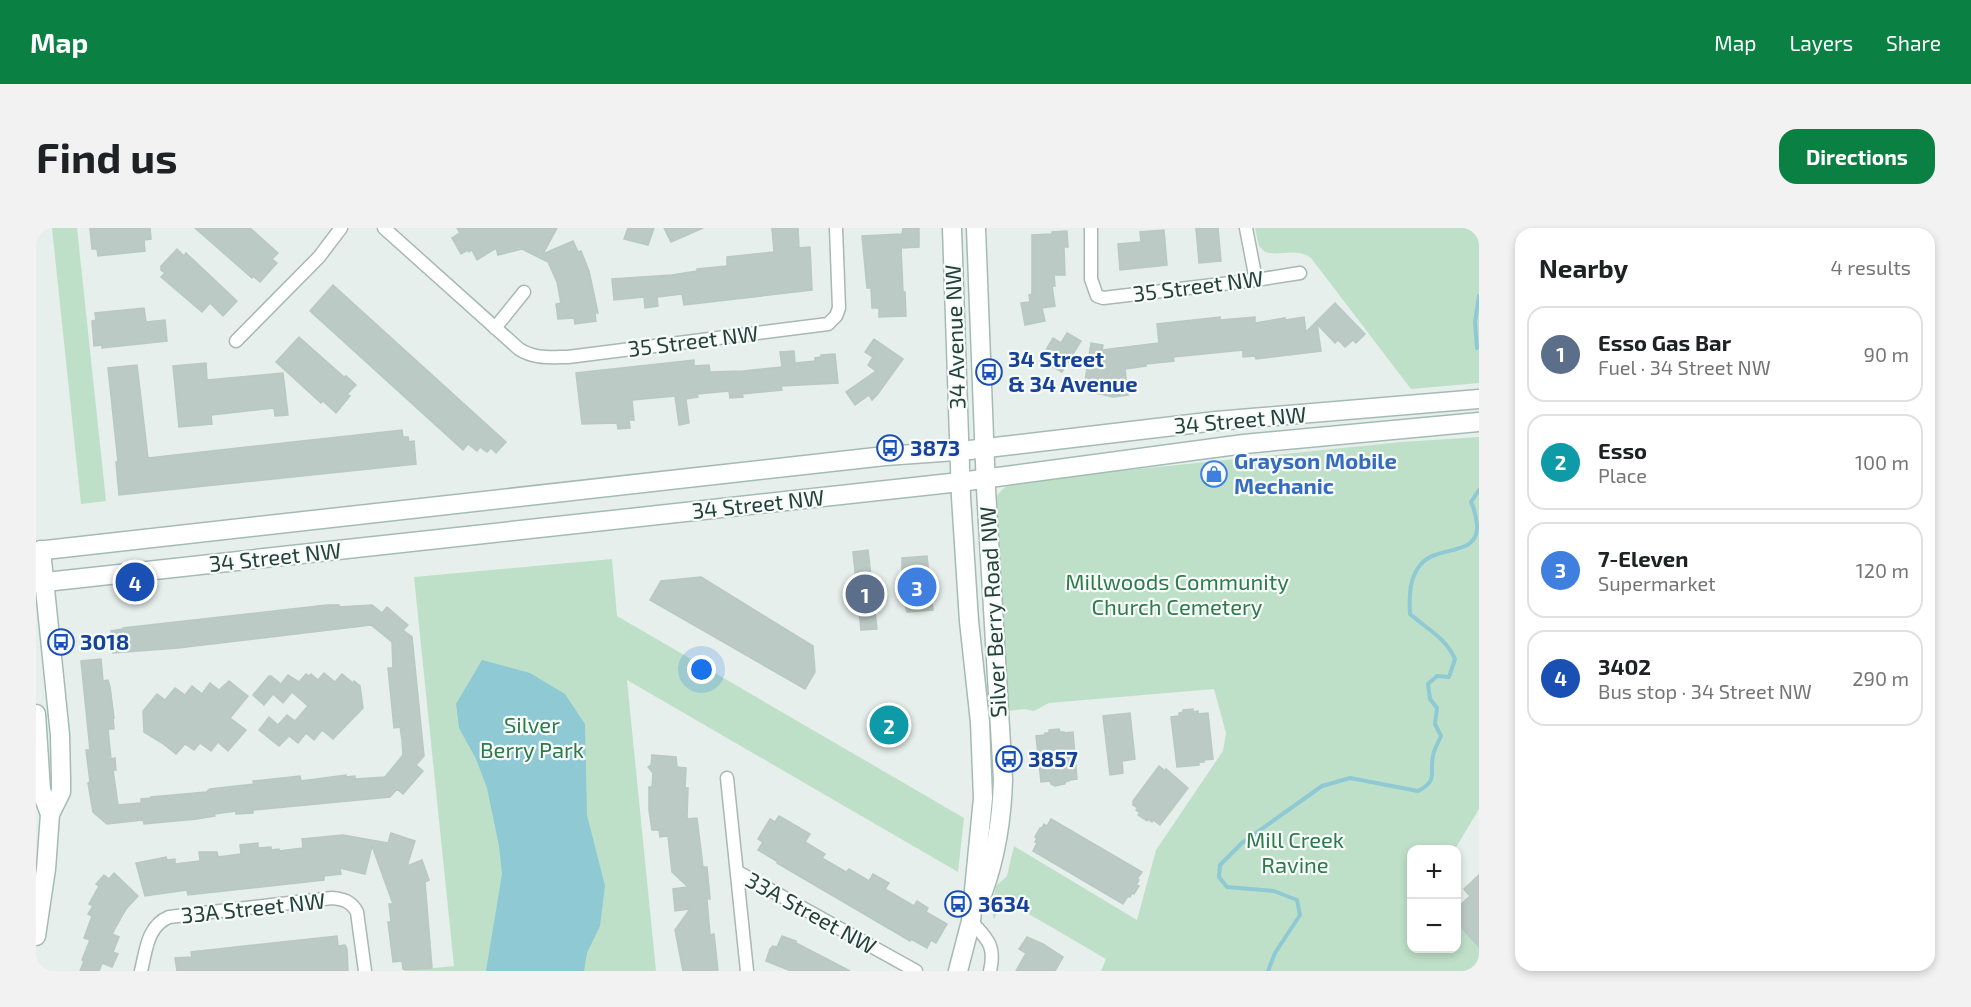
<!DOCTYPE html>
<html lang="en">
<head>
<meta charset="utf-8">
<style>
  body { margin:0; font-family:"Exo 2",sans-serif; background:#f2f2f2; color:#202124 }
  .controls { position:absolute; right:18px; bottom:18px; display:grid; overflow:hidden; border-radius:12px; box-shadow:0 3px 9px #0003 }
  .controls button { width:54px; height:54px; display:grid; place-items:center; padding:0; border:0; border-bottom:2px solid #e0e0e0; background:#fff; color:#202124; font:30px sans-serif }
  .you { position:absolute; left:666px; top:442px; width:21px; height:21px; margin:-15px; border:4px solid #fff; border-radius:50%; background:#1a73e8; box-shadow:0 0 0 9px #1a73e833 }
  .badge { display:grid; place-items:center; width:39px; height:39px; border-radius:50%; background:#0b8043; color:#fff; font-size:20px; font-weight:700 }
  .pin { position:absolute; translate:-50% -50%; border:3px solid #fff; box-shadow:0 2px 6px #0006 }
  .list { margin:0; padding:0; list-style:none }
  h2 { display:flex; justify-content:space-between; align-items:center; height:78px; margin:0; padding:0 24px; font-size:26px }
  h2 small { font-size:20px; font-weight:400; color:#757577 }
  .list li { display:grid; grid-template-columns:39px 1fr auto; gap:18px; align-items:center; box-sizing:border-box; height:96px; margin:0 12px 12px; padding:0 12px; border:2px solid #e0e0e0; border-radius:18px }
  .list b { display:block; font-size:22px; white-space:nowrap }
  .list p { margin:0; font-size:20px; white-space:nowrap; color:#757577 }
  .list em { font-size:20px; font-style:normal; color:#757577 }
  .map { position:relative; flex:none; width:1443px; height:743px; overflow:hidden; border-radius:18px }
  header { display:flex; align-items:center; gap:36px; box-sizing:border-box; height:84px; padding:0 30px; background:#0b8043; color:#fff }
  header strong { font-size:28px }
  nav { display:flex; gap:33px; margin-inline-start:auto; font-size:21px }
  .intro { display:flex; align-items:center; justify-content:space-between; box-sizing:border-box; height:144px; padding:0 36px }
  h1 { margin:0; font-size:42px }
  .button { padding:15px 27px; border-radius:18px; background:#0b8043; color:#fff; font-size:21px; font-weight:700 }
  main { display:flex; gap:36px; padding:0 36px }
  aside { flex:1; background:#fff; border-radius:18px; box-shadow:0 3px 9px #0003 }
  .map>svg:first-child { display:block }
</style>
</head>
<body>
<header>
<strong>Map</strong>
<nav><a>Map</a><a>Layers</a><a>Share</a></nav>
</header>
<div class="intro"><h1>Find us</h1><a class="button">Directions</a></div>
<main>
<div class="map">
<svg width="1443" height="743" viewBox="0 0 1443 743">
  <rect width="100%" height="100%" fill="#e6efeb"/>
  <g fill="#bfe0c8">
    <path d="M16 0H41L70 273 45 276Z"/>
    <path d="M1219 0H1443V155L1375 161 1275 30C1260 19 1245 29 1229 24L1223 18Z"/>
    <path d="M1443 209V581L1419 621 1376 622V720H1420L1421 690 1443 713V733L1437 743H1065L1070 731 969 672 958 691 955 681 960 658 971 648 978 618 1101 692 1120 622 1187 523 1190 505 1178 461 1013 475 998 483 988 481 972 483 958 273C965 260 971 256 985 253L1365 214Z"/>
    <path d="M576 331 581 388 928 590 922 644 591 452 620 743H368L418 738 378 349Z"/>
  </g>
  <path fill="#8ec9d4" d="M446 432 494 445 529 466 549 496 551 587 569 658 564 698 551 725 548 743H450L466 646 463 618 451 560 440 531 423 500 420 476Z"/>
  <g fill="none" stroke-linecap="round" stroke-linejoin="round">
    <g stroke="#8ec9d4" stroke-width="4">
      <path d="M1441 120 1439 94 1443 68"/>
      <path d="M1232 743 1239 725 1264 687 1261 672 1238 663 1191 659 1183 649 1184 637 1206 615 1286 558 1314 550 1382 563C1403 552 1393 545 1397 528 1398 521 1402 515 1405 508L1399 496 1401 480 1394 471 1392 456 1401 448 1413 449 1419 431C1410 410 1391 401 1374 386 1373 368 1373 350 1385 336 1401 317 1443 329 1441 297 1440 288 1439 282 1435 274L1443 262"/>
    </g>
  </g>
  <g fill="#bbcac4" stroke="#b8c9c2" stroke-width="1.5">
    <path d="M54 0H114L115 11 108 12 109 23 62 28 61 21H56Z"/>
    <path d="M159 0H214L242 25 236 31 241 35 224 54 217 48 216 50Z"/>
    <path d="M421 0H521L507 26 537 13 542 24 545 23 553 43 562 85H559L560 93 539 96 538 90 522 91 520 76 525 75 521 54 512 34 486 21 462 27 460 20 441 32 436 22 433 24 432 22 425 26 416 10 424 5Z"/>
    <path d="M592 0H618L612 17 588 11Z"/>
    <path d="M628 0H667L635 14Z"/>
    <path d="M736 0H762L763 20 774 19 776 62 648 77 646 66 621 69 622 78 609 80 608 69 578 72 576 51 636 47 661 43V41L691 38V29L738 24Z"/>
    <path d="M867 0H883V19L865 20 867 64H869L870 88 843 89V80H836L835 60H831L826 8 866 6Z"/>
    <path d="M1160 0H1182L1185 33 1163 35Z"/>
    <path d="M1128 2 1131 37 1084 42 1082 16 1105 14 1104 4Z"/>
    <path d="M1031 3 1032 19H1028L1029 47H1018L1019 58H1016L1019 78 1006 80 1009 93 989 97 985 75 994 74 993 67 996 66V7L1016 6V4Z"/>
    <path d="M141 21 148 28 150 25 201 73 187 88 174 75 166 84 125 49 129 45 125 42V38Z"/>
    <path d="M297 57 470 214 460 225 455 220 451 224 444 219 441 223 432 216 427 222 274 83Z"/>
    <path d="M1299 75 1329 106 1320 115 1317 112 1309 119 1302 112 1299 115 1281 96 1285 123 1220 131 1219 128 1207 129V122L1137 129 1138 133 1110 136V138L1089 141 1092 167 1077 169 1059 165 1061 155 1049 153 1055 115 1067 117 1066 122 1123 115 1121 96 1184 89V92L1219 89V95L1249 90V92L1268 89 1270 104Z"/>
    <path d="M108 80 110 94 129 92 131 113 66 120V117L58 118 56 93 60 92 59 85Z"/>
    <path d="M1031 105 1045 113 1026 144 1004 132 1017 110 1025 115Z"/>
    <path d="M263 109 308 149 310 148 320 157 311 166 314 168 300 185 287 173 285 175 240 134Z"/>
    <path d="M838 111 867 131 841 167 836 172 833 167 819 177 810 164 840 143 832 137 837 129 829 124Z"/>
    <path d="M758 123 759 135 779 133V130L785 129V127L799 126 802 155 745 158 746 162 706 166 707 169 694 170 693 163 661 166 662 169 650 171 653 195 643 197 639 168 596 172 598 192H593L594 200 582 201 581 195 546 196 540 145 658 132V138L673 137 674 144 707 143 746 139 744 124Z"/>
    <path d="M170 135 171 152 247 145 252 187 239 188 238 180 175 187 176 196 143 199 137 138Z"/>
    <path d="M101 137 112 230 366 202 367 209H372L373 214 378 213 380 236 83 267 80 234H82L72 140Z"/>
    <path d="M832 322 841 401 825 402 817 324Z"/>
    <path d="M891 328 897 382 871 384 866 365V330Z"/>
    <path d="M665 349 777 418 779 444 769 461 614 372 625 353Z"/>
    <path d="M291 377H303V379L336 377 346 385 351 379 372 397 367 402 376 409 388 528 380 537 387 543 367 566 361 561 354 569 217 582V585L200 586V583L178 586 179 588 161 591 108 596 107 592 71 596 57 584 52 555 54 554 50 522H54L45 433 65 431 67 453 72 452 74 459 78 490H77L78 501H72L75 531 79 530 80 542H77L82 577 105 575V571L115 570V569L170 564 174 561 218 556 217 553 264 548 265 553 310 547V549L319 548V551L349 549 367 527 366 512 364 499 358 500 352 440H357L356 414 335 397 142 420 77 425 75 403 87 401V400Z"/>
    <path d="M288 445 299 454 306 446 317 455 318 453 324 458 327 480 297 511 286 502 278 512 270 505 262 515 253 508 243 518 223 502 233 489 242 497 251 487 259 493 272 478 256 464 247 475 237 466 228 477 217 467 233 448H235L245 456 252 447 263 454 270 446 273 448 275 446 282 452Z"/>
    <path d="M193 453 212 468 194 490 210 502 192 523 182 514 175 523 164 515 158 522 149 516 140 526 126 515 108 504 107 483 121 466 129 472 139 460 149 467 156 458 166 466 174 455 183 462Z"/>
    <path d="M844 481 871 499 862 512 835 495Z"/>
    <path d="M1157 481V484L1162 483V486L1172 485 1177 531 1168 532V534H1163V537L1141 539 1135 489 1143 488V485L1147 484V482Z"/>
    <path d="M1094 485 1099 531 1086 533 1087 545 1074 547 1067 488Z"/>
    <path d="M1023 501 1024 504H1028V505L1037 504 1041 551 1033 552V553L1029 554V556L1019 558 1015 556 1014 553 1005 554 1000 508 1009 507V505H1013V502Z"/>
    <path d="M616 527 640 529 641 539 650 540 649 560H652L651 591 661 590 667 639H671L674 671H671L674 707 678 706 682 743H647L639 702 654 681 639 683 637 661 652 659 636 644 632 608 624 609 623 602H616L613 582V559H616L617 545 612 539 615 537Z"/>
    <path d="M1123 538 1129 543 1130 541 1152 560 1124 597 1117 592 1116 594 1112 591 1111 593 1102 587 1104 585 1100 582 1102 580 1097 577V573Z"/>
    <path d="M743 588 774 606 769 614 789 626 786 630 810 644 813 641 833 653 837 646 853 655 849 661 878 678 881 673 892 680 890 684 911 696 900 715 895 712 891 720 875 711 874 713 741 635 742 634 722 622 727 614 722 611 734 591 739 594Z"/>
    <path d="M1015 591 1106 644 1101 651 1103 652 1100 657 1103 658 1098 666 1096 665 1094 669 1092 668 1087 676 997 623 1001 615 999 614 1001 610 999 609 1004 600H1006L1008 596 1011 598Z"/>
    <path d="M355 605 379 613 371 638 386 632 393 652 389 654 396 740 369 742 367 741 366 733 357 734 352 694H355L353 676H357L336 618 329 646 304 640 305 646 288 648V652L152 667 151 662 109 668 100 635 130 629 131 632 139 631V636L164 633 163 624H181L182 629 205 626 204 617 222 615V620L235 619V622L243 621V623L267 620 266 611 307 607 352 615Z"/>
    <path d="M78 645 102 668 90 681 76 706 83 709 77 724 82 726 76 739 66 735 63 743H44L48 733 46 732 54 712 48 710 56 688 52 686 57 678 53 676 63 658 60 656 68 647 73 651Z"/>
    <path d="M1443 647V719L1420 694V681L1434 668 1428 661Z"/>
    <path d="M301 708 302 718 309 717 311 721 312 743H141L139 730 156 729 155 724Z"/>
    <path d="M746 708 760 713V715L814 743H755L730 733 734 721 737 718 741 719Z"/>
    <path d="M991 709 1007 716 1027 729 1019 743H980L990 725 983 721Z"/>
  </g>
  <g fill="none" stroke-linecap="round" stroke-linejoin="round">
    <g stroke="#a8b8b2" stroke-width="15">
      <g id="street">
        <path d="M348 0 483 121C498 131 514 129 532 129L792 96 800 88 803 80 800 0"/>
        <path d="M1055 0V51L1061 68 1067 70 1220 52 1264 45"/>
        <path d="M1210 0 1220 52"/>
        <path d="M459 100 488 64"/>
        <path d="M200 113 283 29 305 0"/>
        <path d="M691 550 711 743"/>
        <path d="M702 644 880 743"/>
        <path d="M935 693C951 711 960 717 954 743"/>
        <path d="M105 743C110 723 111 698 133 689L296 670C307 671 315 673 321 684L329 743"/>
      </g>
    </g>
    <g stroke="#a4bbb3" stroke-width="21">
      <g id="secondary">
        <path d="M916 0 925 269 933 393 944 494 947 570 935 693 922 743"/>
        <path d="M940 0 950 261 967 551C966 589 960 628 947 664"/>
        <path d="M0 323 849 228 934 222 1180 193 1443 171"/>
        <path d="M0 355 924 254 1208 216 1443 194"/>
        <path d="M0 486 5 562 14 586"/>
        <path d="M0 708 10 641 14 586 25 564V551L24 507 5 322"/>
      </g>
    </g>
    <use href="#street" stroke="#fff" stroke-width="12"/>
    <use href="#secondary" stroke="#fff" stroke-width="18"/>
  </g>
  <defs>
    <g id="bus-ring" transform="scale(1.35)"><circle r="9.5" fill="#f7fbf9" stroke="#1a4fb4" stroke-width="1.5"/><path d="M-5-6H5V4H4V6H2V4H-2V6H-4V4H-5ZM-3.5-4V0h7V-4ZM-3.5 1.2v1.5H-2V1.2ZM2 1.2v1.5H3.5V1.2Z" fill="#1a4fb4"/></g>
    <g id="shop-ring" transform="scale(1.35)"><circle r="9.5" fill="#f7fbf9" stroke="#3f7fe0" stroke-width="1.5"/><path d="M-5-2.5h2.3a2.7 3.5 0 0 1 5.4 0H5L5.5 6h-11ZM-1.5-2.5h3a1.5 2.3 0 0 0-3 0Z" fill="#3f7fe0"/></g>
  </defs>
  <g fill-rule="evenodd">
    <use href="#bus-ring" x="953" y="144"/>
    <use href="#bus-ring" x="854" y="220"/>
    <use href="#shop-ring" x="1178" y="246"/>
    <use href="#bus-ring" x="25" y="414"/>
    <use href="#bus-ring" x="973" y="531"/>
    <use href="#bus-ring" x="922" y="676"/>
  </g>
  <g text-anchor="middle" stroke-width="4.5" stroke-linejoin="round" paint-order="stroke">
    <g font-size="22" fill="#24423a" stroke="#f7fbf9">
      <text transform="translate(1162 58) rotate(-7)" y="8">35 Street NW</text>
      <text transform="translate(919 109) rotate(-92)" y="8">34 Avenue NW</text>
      <text transform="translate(657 113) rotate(-7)" y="8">35 Street NW</text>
      <text transform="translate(1204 192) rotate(-5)" y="8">34 Street NW</text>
      <text transform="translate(722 276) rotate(-6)" y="8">34 Street NW</text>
      <text transform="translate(239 329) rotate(-6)" y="8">34 Street NW</text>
      <text transform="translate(957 384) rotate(-93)" y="8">Silver Berry Road NW</text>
      <text transform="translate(217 680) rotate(-6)" y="8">33A Street NW</text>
      <text transform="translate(775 685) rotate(29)" y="8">33A Street NW</text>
    </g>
    <g font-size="22" font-weight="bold" fill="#164399" stroke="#f7fbf9" text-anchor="start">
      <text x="972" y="139">34 Street<tspan x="972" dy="25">&amp; 34 Avenue</tspan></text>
      <text x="874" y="228">3873</text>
      <text x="44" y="422">3018</text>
      <text x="992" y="539">3857</text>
      <text x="942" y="684">3634</text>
    </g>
    <g font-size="22" font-weight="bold" fill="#366cbe" stroke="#f7fbf9" text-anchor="start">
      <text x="1198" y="241">Grayson Mobile<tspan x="1198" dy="25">Mechanic</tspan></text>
    </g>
    <g font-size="22" fill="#2d7a4b" stroke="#f7fbf9">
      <text x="1141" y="362">Millwoods Community<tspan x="1141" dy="25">Church Cemetery</tspan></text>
      <text x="496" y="505">Silver<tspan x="496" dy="25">Berry Park</tspan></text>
      <text x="1259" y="620">Mill Creek<tspan x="1259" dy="25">Ravine</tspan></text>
    </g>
  </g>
</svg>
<div class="controls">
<button>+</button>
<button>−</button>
</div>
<div class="you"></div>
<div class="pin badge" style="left:829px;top:366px;background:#5c6f8a">1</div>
<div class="pin badge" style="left:853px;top:497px;background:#0f9aa8">2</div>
<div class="pin badge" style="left:881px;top:359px;background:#3f7fe0">3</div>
<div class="pin badge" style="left:99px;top:354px;background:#1a4fb4">4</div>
</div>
<aside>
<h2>Nearby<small>4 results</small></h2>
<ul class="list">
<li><span class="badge" style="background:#5c6f8a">1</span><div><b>Esso Gas Bar</b><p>Fuel · 34 Street NW</p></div><em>90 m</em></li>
<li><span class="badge" style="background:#0f9aa8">2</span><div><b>Esso</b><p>Place</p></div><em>100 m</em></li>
<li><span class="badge" style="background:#3f7fe0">3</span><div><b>7-Eleven</b><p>Supermarket</p></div><em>120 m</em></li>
<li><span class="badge" style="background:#1a4fb4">4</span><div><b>3402</b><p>Bus stop · 34 Street NW</p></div><em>290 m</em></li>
</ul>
</aside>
</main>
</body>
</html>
